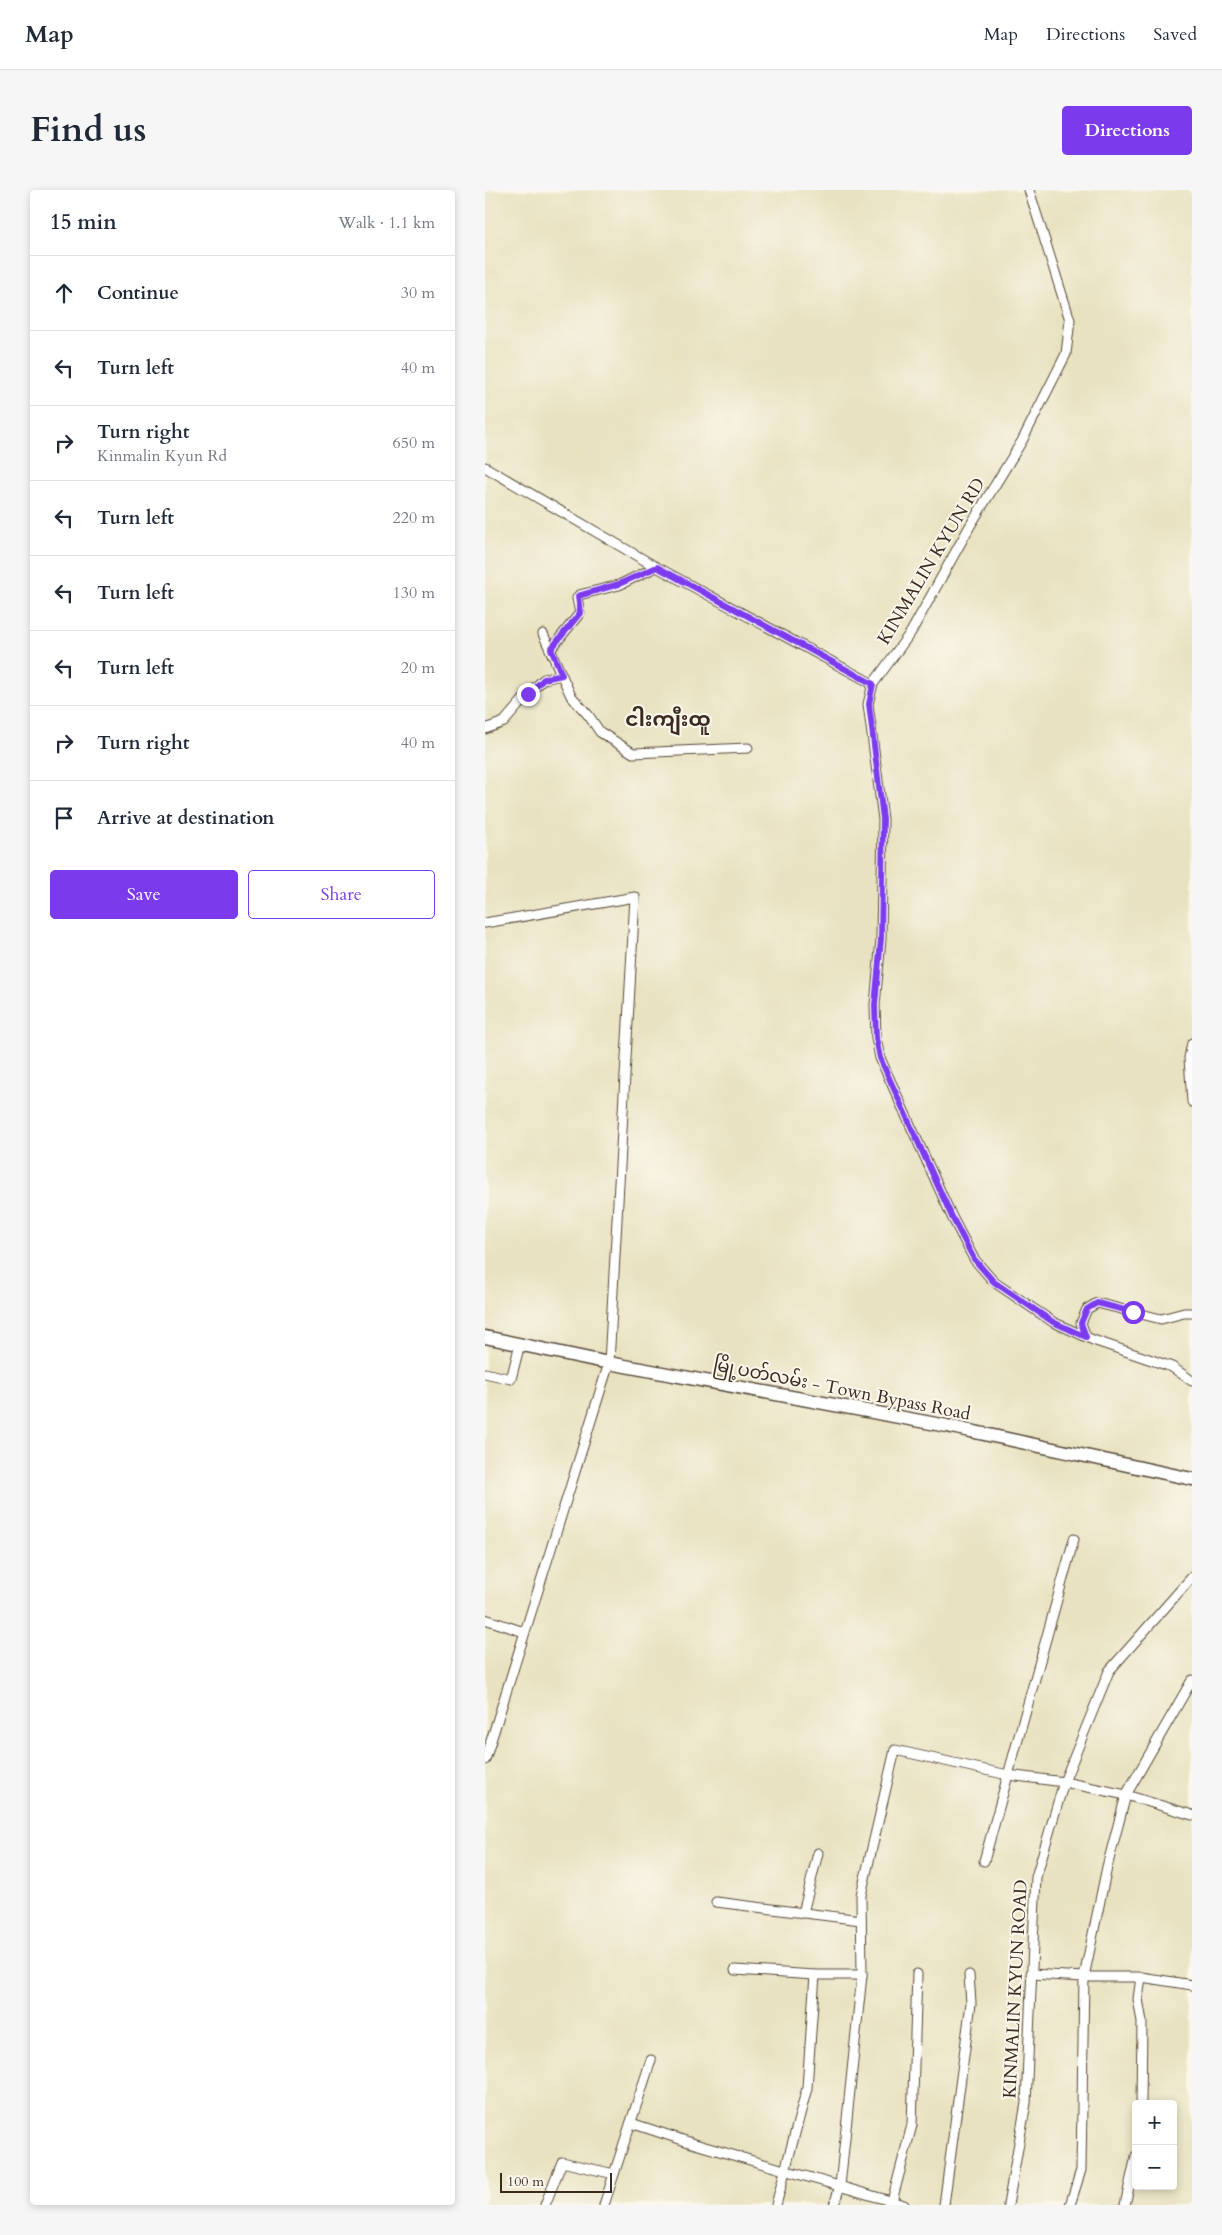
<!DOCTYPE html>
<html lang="en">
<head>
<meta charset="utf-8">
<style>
  body { margin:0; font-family:Cardo,"Noto Sans Myanmar",serif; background:#f6f6f7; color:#1f2937 }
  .controls { position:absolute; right:15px; bottom:15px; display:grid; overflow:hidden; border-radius:5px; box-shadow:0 2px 8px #0003 }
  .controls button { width:45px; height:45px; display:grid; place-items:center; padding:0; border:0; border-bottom:1px solid #e0e1e3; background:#fff; color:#1f2937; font:25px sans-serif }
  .scale { position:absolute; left:15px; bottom:12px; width:112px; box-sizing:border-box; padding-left:5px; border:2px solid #3b2a1e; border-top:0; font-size:14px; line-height:18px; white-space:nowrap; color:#3b2a1e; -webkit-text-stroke:4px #fbf7ec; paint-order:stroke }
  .stop { position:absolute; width:15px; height:15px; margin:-11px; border:4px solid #7c3aed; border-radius:50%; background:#fff }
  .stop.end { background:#7c3aed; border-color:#fff; box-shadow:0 1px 5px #0008 }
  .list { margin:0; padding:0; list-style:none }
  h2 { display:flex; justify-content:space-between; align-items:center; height:65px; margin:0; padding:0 20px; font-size:21px }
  h2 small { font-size:16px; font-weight:400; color:#747a83 }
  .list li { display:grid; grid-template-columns:32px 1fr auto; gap:15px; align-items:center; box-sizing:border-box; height:75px; padding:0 20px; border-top:1px solid #e0e1e3 }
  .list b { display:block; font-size:19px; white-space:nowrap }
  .list p { margin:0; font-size:16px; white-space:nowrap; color:#747a83 }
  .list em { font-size:16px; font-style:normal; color:#747a83 }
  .actions { display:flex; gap:10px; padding:15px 20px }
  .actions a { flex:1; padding:11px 0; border:1px solid #7c3aed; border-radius:5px; text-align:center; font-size:18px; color:#7c3aed }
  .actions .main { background:#7c3aed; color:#fff }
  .icon { flex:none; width:28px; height:28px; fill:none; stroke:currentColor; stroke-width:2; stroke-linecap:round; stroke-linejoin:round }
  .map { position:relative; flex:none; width:707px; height:2015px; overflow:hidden; border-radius:5px }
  header { display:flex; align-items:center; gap:30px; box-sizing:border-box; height:70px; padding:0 25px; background:#fff; border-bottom:1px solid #e0e1e3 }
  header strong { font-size:24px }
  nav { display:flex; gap:28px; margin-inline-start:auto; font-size:18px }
  .intro { display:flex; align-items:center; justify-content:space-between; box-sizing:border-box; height:120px; padding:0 30px }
  h1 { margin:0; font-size:35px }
  .button { padding:12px 22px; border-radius:5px; background:#7c3aed; color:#fff; font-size:18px; font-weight:700 }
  main { display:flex; gap:30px; padding:0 30px }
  aside { flex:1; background:#fff; border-radius:5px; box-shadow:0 2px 8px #0003 }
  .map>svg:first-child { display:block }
</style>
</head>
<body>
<header>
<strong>Map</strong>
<nav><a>Map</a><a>Directions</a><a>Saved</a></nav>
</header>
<div class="intro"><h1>Find us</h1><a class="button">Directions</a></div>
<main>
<aside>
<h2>15 min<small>Walk · 1.1 km</small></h2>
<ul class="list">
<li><svg class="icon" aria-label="ahead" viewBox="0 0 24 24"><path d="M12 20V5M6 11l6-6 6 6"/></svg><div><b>Continue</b></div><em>30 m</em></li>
<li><svg class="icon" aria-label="left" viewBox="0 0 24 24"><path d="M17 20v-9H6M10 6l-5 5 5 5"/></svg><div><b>Turn left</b></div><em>40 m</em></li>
<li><svg class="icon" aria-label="right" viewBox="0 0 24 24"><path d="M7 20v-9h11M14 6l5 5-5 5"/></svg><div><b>Turn right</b><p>Kinmalin Kyun Rd</p></div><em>650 m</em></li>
<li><svg class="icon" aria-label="left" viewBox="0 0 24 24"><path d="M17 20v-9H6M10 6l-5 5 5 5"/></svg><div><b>Turn left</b></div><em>220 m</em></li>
<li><svg class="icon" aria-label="left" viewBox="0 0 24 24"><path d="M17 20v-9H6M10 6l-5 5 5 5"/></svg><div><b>Turn left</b></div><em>130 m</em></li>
<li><svg class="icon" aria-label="left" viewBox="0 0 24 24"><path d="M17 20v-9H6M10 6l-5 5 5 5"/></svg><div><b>Turn left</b></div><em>20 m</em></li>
<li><svg class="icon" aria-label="right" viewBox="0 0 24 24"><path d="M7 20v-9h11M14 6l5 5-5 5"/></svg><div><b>Turn right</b></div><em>40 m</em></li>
<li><svg class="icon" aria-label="arrive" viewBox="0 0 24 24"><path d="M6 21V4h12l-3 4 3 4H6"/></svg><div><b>Arrive at destination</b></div></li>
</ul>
<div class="actions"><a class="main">Save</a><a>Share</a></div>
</aside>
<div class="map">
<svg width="707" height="2015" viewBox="0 0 707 2015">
  <rect width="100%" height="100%" fill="#fbf7ec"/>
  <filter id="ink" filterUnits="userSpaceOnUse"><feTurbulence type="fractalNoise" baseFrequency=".02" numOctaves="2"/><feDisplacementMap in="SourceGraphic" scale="10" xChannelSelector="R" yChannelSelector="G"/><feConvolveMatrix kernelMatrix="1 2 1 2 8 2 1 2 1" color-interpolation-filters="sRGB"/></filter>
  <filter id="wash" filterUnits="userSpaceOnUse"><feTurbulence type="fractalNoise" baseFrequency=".0096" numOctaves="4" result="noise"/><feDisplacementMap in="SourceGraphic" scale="20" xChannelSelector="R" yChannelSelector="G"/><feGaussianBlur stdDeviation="1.12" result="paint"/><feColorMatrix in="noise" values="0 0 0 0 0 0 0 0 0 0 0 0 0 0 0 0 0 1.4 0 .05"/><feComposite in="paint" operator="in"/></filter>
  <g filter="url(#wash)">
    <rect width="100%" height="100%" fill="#e8e2c0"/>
  </g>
  <g filter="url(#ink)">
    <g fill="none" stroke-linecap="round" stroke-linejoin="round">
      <g stroke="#554636" stroke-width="11">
        <g id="street">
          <path d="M544 0 585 130 581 164 537 251 485 336 426 442 388 494 383 514 398 629 396 749 390 815 391 848 395 868 467 1027 489 1069 509 1092 568 1132 608 1150 687 1177 707 1191"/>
          <path d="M0 277 166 374 388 494"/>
          <path d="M58 444 86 506 104 526 115 542 148 563 263 558"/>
          <path d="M66 459 95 423 92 408 94 405 134 395 171 377"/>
          <path d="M0 539 19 532 43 504 59 489 77 485"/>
          <path d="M0 733 150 707 124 1173 0 1570"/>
          <path d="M707 853 704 868 707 912"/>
          <path d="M601 1147 596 1133 602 1119 612 1113 676 1129 699 1123H707"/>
          <path d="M0 1183 26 1189 35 1154"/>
          <path d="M0 1429 39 1442"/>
          <path d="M499 1671 589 1349"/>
          <path d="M231 1712 376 1730"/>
          <path d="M318 1723 333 1663"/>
          <path d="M250 1780 330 1785"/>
          <path d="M546 1784 599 1787H656L707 1795"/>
          <path d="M656 1914 657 1832 653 1809 656 1787"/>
          <path d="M146 1933 210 1954 419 2015"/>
          <path d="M60 2015 77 1972 129 1984"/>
          <path d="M119 2015 166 1870"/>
          <path d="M291 2015 322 1898 330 1785H377"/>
          <path d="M349 2015 355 1996 377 1785 376 1705 410 1560 523 1585 579 1592 641 1605 707 1625"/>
          <path d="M406 2015 427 1935 432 1784"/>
          <path d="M459 2015 486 1813 484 1785"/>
          <path d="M523 2015 541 1913 551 1687 579 1592 624 1481 707 1387"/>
          <path d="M585 2015 596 1980 599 1787 622 1677 641 1605 707 1490"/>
          <path d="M640 2015 651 1966"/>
        </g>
      </g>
      <g stroke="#554636" stroke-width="15">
        <path id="secondary" d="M0 1147 124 1173 462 1236 707 1289"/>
      </g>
      <use href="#street" stroke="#fff" stroke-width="9"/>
      <use href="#secondary" stroke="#fff" stroke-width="12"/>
    </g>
  </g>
  <g fill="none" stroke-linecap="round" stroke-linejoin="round" filter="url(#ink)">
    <path stroke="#7c3aed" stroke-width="6" d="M43 504 59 489 77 485 66 459 95 423 93 406 134 394 172 377 388 494 384 514 398 629 396 749 390 815 391 848 395 868 467 1027 489 1069 509 1092 568 1132 601 1147 596 1133 602 1119 612 1113 648 1122"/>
  </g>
  <g text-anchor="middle" stroke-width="4" stroke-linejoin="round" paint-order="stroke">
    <g font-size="18" fill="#3b2a1e" stroke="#fbf7ec">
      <text transform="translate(446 371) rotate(-59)" y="6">KINMALIN KYUN RD</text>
      <text transform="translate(357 1199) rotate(11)" y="6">မြို့ပတ်လမ်း - Town Bypass Road</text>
      <text transform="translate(530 1799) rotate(-87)" y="6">KINMALIN KYUN ROAD</text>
    </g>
    <g font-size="20" font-weight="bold" fill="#3b2a1e" stroke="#fbf7ec">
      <text x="183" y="536">ငါးကျီးထူ</text>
    </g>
  </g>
</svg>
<div class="controls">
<button>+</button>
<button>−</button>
</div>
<div class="scale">100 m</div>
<div class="stop" style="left:648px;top:1122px"></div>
<div class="stop end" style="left:43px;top:504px"></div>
</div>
</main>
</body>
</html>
